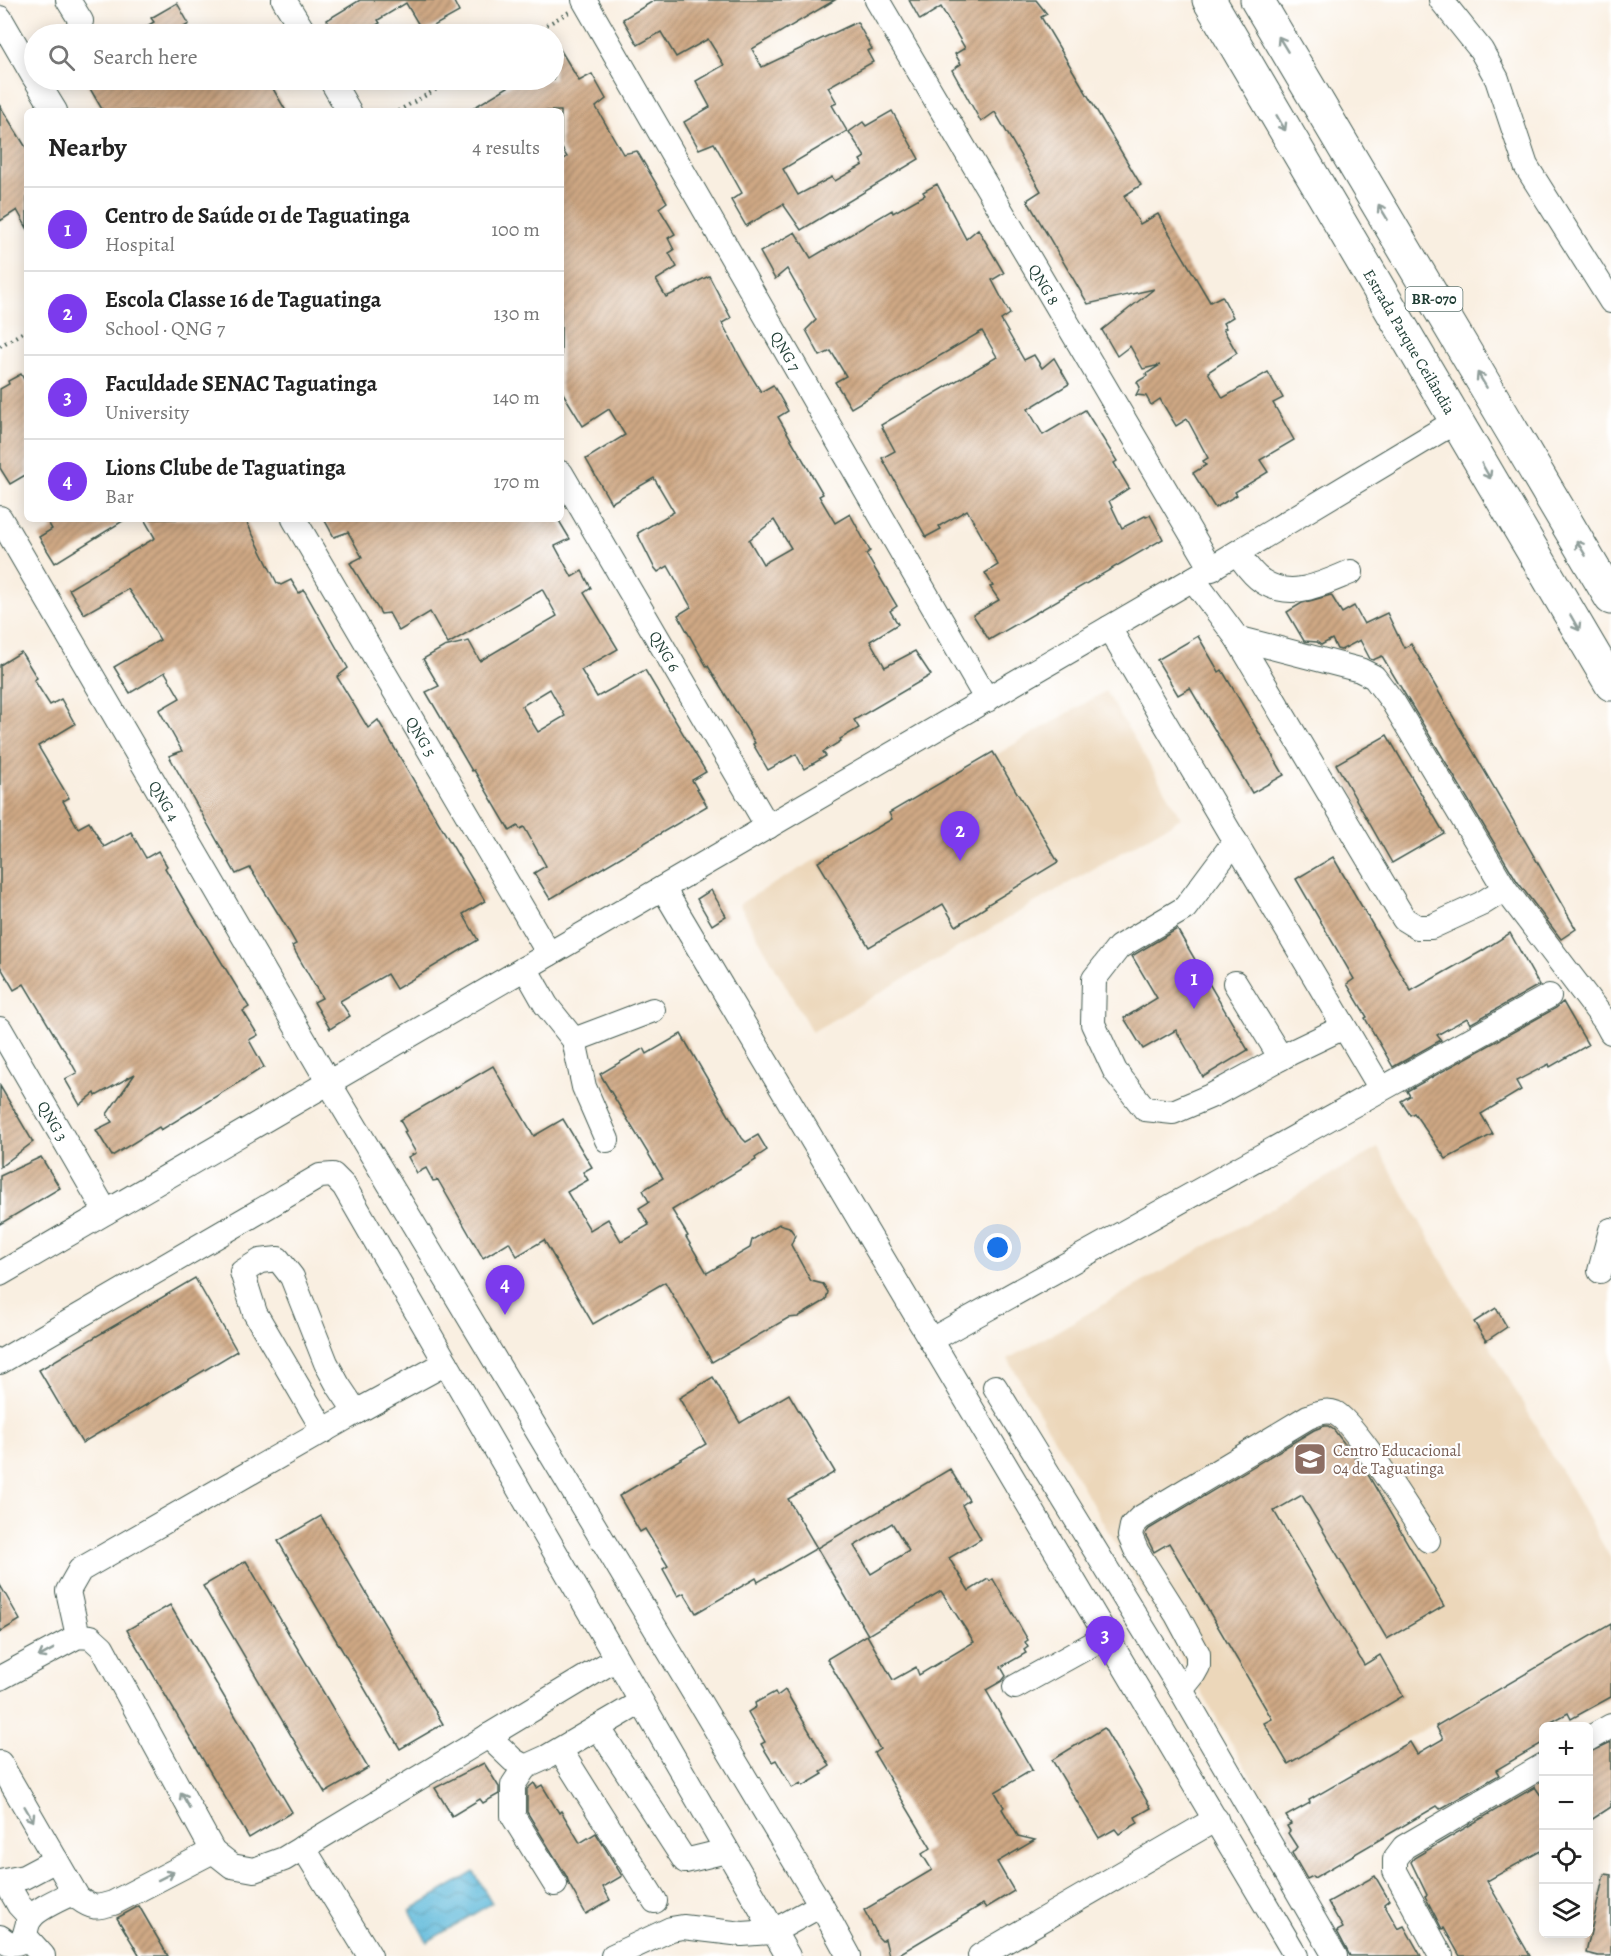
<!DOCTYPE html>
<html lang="en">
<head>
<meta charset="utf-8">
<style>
  body { margin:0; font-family:Alegreya,serif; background:#f6f6f6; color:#222 }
  .controls { position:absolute; right:18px; bottom:18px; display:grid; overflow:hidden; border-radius:9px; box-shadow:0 3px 15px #0003 }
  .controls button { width:54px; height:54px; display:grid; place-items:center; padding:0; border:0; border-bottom:2px solid #e0e0e0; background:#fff; color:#222; font:30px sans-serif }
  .you { position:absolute; left:998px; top:1248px; width:21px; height:21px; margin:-15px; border:4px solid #fff; border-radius:50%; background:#1a73e8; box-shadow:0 0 0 9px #1a73e833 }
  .badge { display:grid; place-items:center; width:39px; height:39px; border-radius:50%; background:#7c3aed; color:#fff; font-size:20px; font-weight:700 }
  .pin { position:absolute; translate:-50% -50px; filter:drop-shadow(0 2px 3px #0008) }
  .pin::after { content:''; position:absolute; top:32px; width:21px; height:18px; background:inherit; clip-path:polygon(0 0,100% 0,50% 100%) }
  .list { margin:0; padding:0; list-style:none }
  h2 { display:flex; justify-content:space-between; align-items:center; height:78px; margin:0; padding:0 24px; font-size:26px }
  h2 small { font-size:20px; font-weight:400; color:#767676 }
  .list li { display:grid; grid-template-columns:39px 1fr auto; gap:18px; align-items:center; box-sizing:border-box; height:84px; padding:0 24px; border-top:2px solid #e0e0e0 }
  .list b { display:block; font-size:22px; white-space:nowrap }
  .list p { margin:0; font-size:20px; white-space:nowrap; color:#767676 }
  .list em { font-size:20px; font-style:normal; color:#767676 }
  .icon { flex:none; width:33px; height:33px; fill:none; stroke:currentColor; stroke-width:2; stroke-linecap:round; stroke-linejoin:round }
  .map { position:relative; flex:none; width:1611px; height:1956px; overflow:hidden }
  .search { position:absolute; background:#fff; box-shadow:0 3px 15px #0003; left:24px; top:24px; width:540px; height:66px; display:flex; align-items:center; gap:15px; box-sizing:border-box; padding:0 21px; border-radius:33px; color:#767676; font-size:22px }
  .panel { position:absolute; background:#fff; box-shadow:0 3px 15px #0003; left:24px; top:108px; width:540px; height:414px; border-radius:9px }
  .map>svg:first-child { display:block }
</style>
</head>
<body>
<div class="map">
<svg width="1611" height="1956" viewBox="0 0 1611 1956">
  <defs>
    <pattern id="water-waves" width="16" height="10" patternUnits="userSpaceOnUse" patternTransform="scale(1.5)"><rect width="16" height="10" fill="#5bb8d9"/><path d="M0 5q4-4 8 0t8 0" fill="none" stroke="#4b97b1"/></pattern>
    <pattern id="building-hatch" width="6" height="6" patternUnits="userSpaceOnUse" patternTransform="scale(1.5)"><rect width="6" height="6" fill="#cfa884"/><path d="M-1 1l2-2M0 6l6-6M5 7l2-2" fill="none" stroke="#a78a6d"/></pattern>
  </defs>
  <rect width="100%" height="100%" fill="#fff"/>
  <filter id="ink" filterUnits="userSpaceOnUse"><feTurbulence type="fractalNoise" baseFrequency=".0167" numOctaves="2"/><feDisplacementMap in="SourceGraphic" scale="12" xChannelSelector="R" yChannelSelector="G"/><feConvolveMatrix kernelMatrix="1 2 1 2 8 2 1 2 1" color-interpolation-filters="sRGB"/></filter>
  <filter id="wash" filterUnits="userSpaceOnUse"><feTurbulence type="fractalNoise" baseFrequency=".008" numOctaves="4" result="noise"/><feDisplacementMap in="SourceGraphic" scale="24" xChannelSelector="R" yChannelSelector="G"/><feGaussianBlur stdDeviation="1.35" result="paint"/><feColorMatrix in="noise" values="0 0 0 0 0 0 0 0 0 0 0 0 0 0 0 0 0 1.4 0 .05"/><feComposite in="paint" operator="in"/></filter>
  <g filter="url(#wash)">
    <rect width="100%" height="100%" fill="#f9efe1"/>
    <g fill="#ecd7ba">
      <path d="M1106 691 1181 818 812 1032 739 904Z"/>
      <path d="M1378 1148 1611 1559V1624L1273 1815 1008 1359Z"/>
    </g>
    <path fill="url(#water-waves)" stroke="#3d7a86" stroke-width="1.5" d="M474 1872 492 1903 427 1942 410 1910Z"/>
    <g id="blocks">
      <g fill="url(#building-hatch)" fill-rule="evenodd">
        <path d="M360 0H453L459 12 423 32 406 3 378 20 380 23 361 34H335L327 20Z"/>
        <path d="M655 0H835L752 49 762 67 857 22 872 49 867 51 873 62 828 87 837 103 832 105 847 131 783 169 798 195 832 177 835 181 863 165 860 160 865 157 849 132 863 122 866 126 892 111 919 159 801 230 783 204 746 226 731 200 742 193 714 143 699 149 684 122 710 107 696 81 724 65 708 39 676 57 661 32 638 45 623 19Z"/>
        <path d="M909 0H1036L1047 14 1041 17 1141 185 1124 196 1140 224 1158 214 1210 302 1222 296 1233 317 1223 323 1226 328 1223 329 1237 353 1208 372 1223 398 1268 372 1283 398 1273 403 1294 440 1260 460 1268 472 1235 492 1237 495 1215 508 1193 473 1206 465 1203 461 1208 458 1187 419 1176 426 1160 399 1151 405 1146 396 1136 395 1140 387 1137 382 1147 376 1146 374 1160 365 1143 369 1130 346 1117 356 1102 330 1154 289 1088 304 1027 200 1041 191 995 112 981 122 952 70 961 64 955 54 965 48 941 7 920 20Z"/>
        <path d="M177 3 189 24 173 34H133L154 22 151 18Z"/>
        <path d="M554 39 579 81 592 74 606 99 596 107 623 154 637 151 667 202 659 208 675 234 668 238 674 250 669 253 677 267 656 280 666 297 709 276 731 318 722 323 745 366 761 392 773 385 788 411 778 417 823 494 819 496 835 523 850 514 870 551 866 554 897 606 890 611 898 624 870 641 885 667 915 651 931 675 854 720 859 728 840 739 841 741 823 752 826 756 804 769 796 754 768 770 753 744 755 743 708 666 707 667 678 615 691 607 668 566 658 572 654 567 638 535V533L674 512 654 478 611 503 586 459 625 435 609 409 583 426 561 390V161L567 157 561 147V111H468L516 82 517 84 526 80H554ZM774 520 791 548 763 564 749 540Z"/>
        <path d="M85 80H268L286 111H103Z"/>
        <path d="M0 106 27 149V228L17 210 0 221Z"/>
        <path d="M937 184 966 239 978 229 1004 273 992 280 1010 314 1001 320 1024 360 1034 355 1042 368 1054 358 1069 384 1028 409 1043 435 1085 410 1117 461 1114 463 1129 488 1109 501 1122 528 1145 516 1146 517 1150 515 1163 539 989 640 973 615 999 600 990 587 993 586 985 573 998 565 967 510 939 526 941 529 926 537 882 458 895 451 881 425 997 357 982 331 851 408 835 382 846 376 831 351 820 356 806 330 816 320 787 269 775 279 760 252 795 232 811 258 892 210 893 213 925 195 923 192Z"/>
        <path d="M21 374 27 385V474L10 484 0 468V389L9 384 8 381Z"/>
        <path d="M46 519H126L55 563 39 537 52 529Z"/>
        <path d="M144 519H245L277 583 281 585 291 580 299 593 304 590 348 668 337 677 368 728 378 720 485 901 463 914 478 940 396 989 387 974 340 1001 350 1016 330 1029 314 1002 322 998 292 946 296 944 287 928 250 868 236 874 169 756 182 751 159 710 180 698 165 672 130 693 114 667 160 640 145 614 128 589 84 614 69 589 155 538Z"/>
        <path d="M324 519H558L570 539 555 546 572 577 582 571 591 588 584 593 618 649 581 670 597 697 645 670 706 772 692 780 707 806 550 899 534 873 546 866 524 827 520 829 518 826 510 831 474 770 472 771 426 692 439 686 423 659 444 647 469 641 480 661 512 642 557 616 542 589 448 644 430 612 399 631 389 613 381 614 350 563 362 557 348 532 334 537ZM550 689 565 716 538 732 522 706Z"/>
        <path d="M1331 595 1342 613 1354 606 1364 624 1387 613 1404 648 1411 644 1576 929 1561 939 1517 881 1382 656 1373 660 1370 659 1360 640 1341 650 1337 649 1332 639 1321 645 1317 642 1304 641 1287 612 1302 603Z"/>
        <path d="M1198 636 1219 672 1222 670 1284 775 1252 793 1190 688 1178 695 1157 660Z"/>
        <path d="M21 652 37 678 34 680 50 705 61 699 75 724 38 746 69 798 63 801 78 828 89 822 104 847 131 832 146 858 158 851 167 866 165 868 186 904 249 1007 243 1011 258 1035 249 1040 264 1067 161 1130 159 1127 112 1156 96 1130 112 1122 107 1114 135 1074 96 1096 95 1093 80 1105 65 1079 77 1073 62 1046H61L24 984 14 990 0 966V665Z"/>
        <path d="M1387 735 1444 833 1392 863 1336 764Z"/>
        <path d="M993 752 1058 862 985 906 986 907 956 926 943 904 869 947 818 862 892 819 889 813Z"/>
        <path d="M1333 857 1411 991 1482 951 1510 933 1539 985 1470 1024 1467 1018 1437 1035 1441 1040 1393 1067 1365 1018 1367 1017 1347 984 1354 979 1296 879Z"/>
        <path d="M711 890 726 916 712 925 697 899Z"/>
        <path d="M1177 929 1248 1050 1203 1077 1176 1030 1143 1049 1124 1018 1157 998 1132 956Z"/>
        <path d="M1563 1002 1588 1045 1550 1067 1549 1064 1516 1081 1521 1090 1481 1114 1493 1134 1446 1159 1414 1113 1410 1115 1401 1101 1410 1096 1407 1091 1556 1008Z"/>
        <path d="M681 1034 742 1138 746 1142 758 1135 767 1150 755 1158 756 1160 672 1210 688 1236 686 1237 707 1273 750 1248 752 1240 779 1224 789 1227 795 1235 791 1245 811 1281 823 1284 828 1292 826 1300 823 1302 798 1317 788 1318 712 1362 665 1282 593 1324 544 1240 517 1256 509 1242 483 1258 438 1180 433 1181 426 1168 417 1173 408 1157 416 1153 404 1132 406 1131 400 1120 493 1066 534 1136 563 1119 592 1167 583 1172 588 1180 567 1192 590 1230 608 1219 621 1241 649 1225 639 1208 649 1202 643 1190 663 1178 600 1074 644 1048 647 1054Z"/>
        <path d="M0 1086 33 1142 0 1167Z"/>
        <path d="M41 1157 60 1188 0 1224V1176Z"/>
        <path d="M195 1278 237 1351 82 1443 39 1370Z"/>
        <path d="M1496 1308 1507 1327 1486 1341 1474 1322Z"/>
        <path d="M713 1377 740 1423 789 1394 835 1472 788 1499 817 1548 758 1582 756 1578 696 1613 684 1593 678 1596 663 1569 668 1566 645 1529 640 1532 619 1496 706 1444 679 1398Z"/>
        <path d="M1324 1426H1328L1334 1430 1367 1473 1444 1606 1387 1639 1302 1495 1274 1511 1364 1665 1380 1655 1403 1696 1288 1764 1264 1723 1272 1719 1169 1543 1154 1552 1145 1534 1149 1529 1314 1430Z"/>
        <path d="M950 1469 969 1500 962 1505 981 1539 949 1558 969 1591 988 1579 990 1581 993 1579 1028 1640 1025 1642 1028 1647 1024 1650 1026 1653 1001 1667 1006 1676 1002 1681 986 1690 1032 1770 995 1792 1004 1807 1002 1809 1018 1836 1035 1840 997 1862 1014 1891 986 1908 983 1904 896 1956H889L885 1939 882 1941 876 1935 875 1930 864 1910 932 1870 922 1854 931 1848 874 1753 880 1749 827 1659 867 1635 893 1680 916 1667 919 1675 974 1642 941 1591 868 1635 817 1548ZM892 1523 909 1551 871 1574 854 1546Z"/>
        <path d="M321 1516 443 1724 400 1749 278 1541Z"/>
        <path d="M246 1561 368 1768 325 1793 203 1586Z"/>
        <path d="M0 1585 20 1620 0 1632Z"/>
        <path d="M170 1605 292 1812 249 1838 127 1630Z"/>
        <path d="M1611 1624V1697L1571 1719 1568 1713 1544 1726V1742L1496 1770 1499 1775 1440 1809 1437 1806 1314 1878 1313 1876 1307 1879 1292 1853 1297 1847 1288 1833 1290 1831 1287 1826 1291 1824 1286 1816 1310 1803 1309 1800 1410 1742 1417 1754 1443 1739 1436 1726Z"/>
        <path d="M785 1690 830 1766 821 1772 823 1774 803 1786 801 1783 792 1788 776 1760 772 1762 761 1744 765 1742 748 1712 756 1707 755 1703 775 1692 777 1696Z"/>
        <path d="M1104 1728 1151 1808 1135 1817 1138 1823 1119 1834 1115 1829 1099 1838 1052 1760Z"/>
        <path d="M1611 1742V1807L1588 1822V1753Z"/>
        <path d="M484 1763 499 1787V1794L483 1803 480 1799 452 1816 435 1788Z"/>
        <path d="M534 1783 537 1788 542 1785 559 1813 561 1811 580 1843 596 1833 622 1876 603 1887 610 1900 586 1914 569 1884 567 1877 527 1812V1789Z"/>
        <path d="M1535 1787 1544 1800V1849L1487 1881 1530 1956H1460L1444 1928 1442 1929 1425 1896 1427 1895 1411 1862 1414 1858Z"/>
        <path d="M1604 1874 1611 1875V1956H1598L1586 1953Z"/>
        <path d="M1375 1876 1389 1900 1384 1904 1398 1929 1404 1926 1421 1956H1350L1348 1952 1337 1931 1343 1928 1328 1902Z"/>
        <path d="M139 1906 168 1956H140L117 1918Z"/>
      </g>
    </g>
  </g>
  <g filter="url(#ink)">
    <use href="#blocks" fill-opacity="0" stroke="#40584e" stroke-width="1.5"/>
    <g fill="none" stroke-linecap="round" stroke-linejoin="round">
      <g stroke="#40584e" stroke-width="26">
        <g id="minor">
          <path d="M68 0 81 21"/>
          <path d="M284 0 305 34"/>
          <path id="s1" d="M584 0 987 700"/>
          <path id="s2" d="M877 0 1212 569"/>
          <path d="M1441 0 1481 50 1497 79 1526 166 1611 301"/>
          <path d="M0 18 34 77"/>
          <path d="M36 80 55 111"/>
          <path d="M331 80 349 111"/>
          <path id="s3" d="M561 473 768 827"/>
          <path id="s4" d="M0 518 329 1083 821 1905 849 1956"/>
          <path id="s5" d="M294 519 549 954"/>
          <path d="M1237 553C1244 562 1252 575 1262 581 1291 601 1323 583 1351 572"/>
          <path d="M1193 579 1237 638 1404 919 1417 927H1431L1481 904 1505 889"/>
          <path d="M1109 628 1381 1089"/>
          <path d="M1237 638 1360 670 1374 677 1393 702 1505 889 1605 1021 1611 1032"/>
          <path d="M1235 841 1185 908 1119 947 1094 979 1093 1024 1115 1071 1145 1109 1173 1112 1213 1095 1290 1053 1344 1027"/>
          <path d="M663 888 1296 1956"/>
          <path d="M525 968 546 1005 574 1040 584 1087 607 1140"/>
          <path d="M1235 983 1281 1058"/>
          <path id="s6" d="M0 1029 106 1212"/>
          <path d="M574 1040 653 1010"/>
          <path d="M1600 1271 1611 1230"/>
          <path d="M0 1274 1193 579 1456 421"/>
          <path d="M931 1340 1549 996"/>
          <path d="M0 1362 320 1176 333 1175 344 1186 788 1956"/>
          <path d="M995 1387 1181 1690 1335 1956"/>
          <path d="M324 1431 255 1313 242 1272 260 1261 278 1259 292 1277 326 1363 338 1385 356 1412 446 1363"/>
          <path d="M78 1636 68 1591 80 1570 356 1412"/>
          <path d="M0 1678 78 1636 91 1637 102 1647 213 1851 232 1866 254 1870 284 1859 616 1659"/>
          <path d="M1015 1687 1107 1636"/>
          <path d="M1181 1690 1193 1675 1198 1666V1654L1177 1615 1137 1552 1130 1536 1132 1526 1140 1518 1308 1417C1316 1414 1326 1409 1335 1413 1353 1420 1413 1518 1428 1540"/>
          <path d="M598 1727 685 1861 726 1851"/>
          <path d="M488 1736 513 1760 525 1767 547 1757 641 1702"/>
          <path d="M1588 1739 1611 1726"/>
          <path d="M560 1750 655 1901"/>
          <path d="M0 1763 78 1898C93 1909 96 1908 113 1903L213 1851"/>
          <path d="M525 1767 513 1785V1816L555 1884"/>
          <path d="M303 1847 370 1956"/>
          <path d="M0 1882 24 1877 56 1860"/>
          <path d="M6 1882 19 1905 31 1918"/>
          <path d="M25 1936 43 1956"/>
          <path d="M0 1937C5 1941 10 1945 17 1943 27 1940 25 1926 30 1919 37 1908 63 1898 74 1892"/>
          <path d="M613 1956 671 1929 683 1927 742 1934 772 1932 821 1905"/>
          <path d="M980 1956 1216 1819"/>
          <path d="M1441 1956 1395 1871V1859L1404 1847 1544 1765"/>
        </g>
      </g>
      <g stroke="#40584e" stroke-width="35">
        <g id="highway">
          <path id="s7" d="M1209 0 1611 684"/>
          <path d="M1257 0 1611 598"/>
        </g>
      </g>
      <g stroke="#40584e" stroke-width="4" stroke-dasharray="1.5 4.5" stroke-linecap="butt">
        <path d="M531 34 569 12"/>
        <path d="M398 111 453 80"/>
        <path d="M0 346 27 330"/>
      </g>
      <use href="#minor" stroke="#fff" stroke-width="24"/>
      <use href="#highway" stroke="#fff" stroke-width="33"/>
    </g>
    <defs><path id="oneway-shaft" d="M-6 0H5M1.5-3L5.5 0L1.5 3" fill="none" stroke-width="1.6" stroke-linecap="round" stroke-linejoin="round" transform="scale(1.5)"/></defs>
    <g stroke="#8f9e9a">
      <use href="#oneway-shaft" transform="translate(1283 44) rotate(-121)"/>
      <use href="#oneway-shaft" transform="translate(1281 123) rotate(60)"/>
      <use href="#oneway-shaft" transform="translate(1383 212) rotate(-121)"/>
      <use href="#oneway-shaft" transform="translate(1482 380) rotate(-121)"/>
      <use href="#oneway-shaft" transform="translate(1486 471) rotate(60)"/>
      <use href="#oneway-shaft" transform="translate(1581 548) rotate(-121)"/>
      <use href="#oneway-shaft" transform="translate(1575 623) rotate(60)"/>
      <use href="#oneway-shaft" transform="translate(46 1653) rotate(151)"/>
      <use href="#oneway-shaft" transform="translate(185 1800) rotate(-119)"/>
      <use href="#oneway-shaft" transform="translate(29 1814) rotate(60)"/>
      <use href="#oneway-shaft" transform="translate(166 1876) rotate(-27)"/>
    </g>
  </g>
  <defs>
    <g id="school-square" transform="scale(1.725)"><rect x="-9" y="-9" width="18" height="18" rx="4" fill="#8d6e63" stroke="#fff"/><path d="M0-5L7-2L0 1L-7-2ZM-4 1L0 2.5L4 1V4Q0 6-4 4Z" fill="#fff"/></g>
  </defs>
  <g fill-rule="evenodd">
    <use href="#school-square" x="1310" y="1459"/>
  </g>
  <g text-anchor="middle" stroke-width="4.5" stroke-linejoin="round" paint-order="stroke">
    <rect fill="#fff" stroke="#627771" stroke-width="1.5" x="1405.5" y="287" width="57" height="24" rx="4.5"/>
    <g font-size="15" font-weight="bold" fill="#1f3d34">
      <text x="1434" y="304">BR-070</text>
    </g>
    <g font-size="16" fill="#1f3d34" stroke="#fff">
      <text dy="6" stroke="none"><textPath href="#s2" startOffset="330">QNG 8</textPath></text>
      <text dy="6" stroke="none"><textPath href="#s7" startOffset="396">Estrada Parque Ceilândia</textPath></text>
      <text dy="6" stroke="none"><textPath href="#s1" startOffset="405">QNG 7</textPath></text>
      <text dy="6" stroke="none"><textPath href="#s3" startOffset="206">QNG 6</textPath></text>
      <text dy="6" stroke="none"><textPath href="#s5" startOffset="252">QNG 5</textPath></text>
      <text dy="6" stroke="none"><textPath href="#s4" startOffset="327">QNG 4</textPath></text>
      <text dy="6" stroke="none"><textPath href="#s6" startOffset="106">QNG 3</textPath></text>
    </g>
    <g font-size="16" fill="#785e54" stroke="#fff" text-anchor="start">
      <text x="1333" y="1456">Centro Educacional<tspan x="1333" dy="18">04 de Taguatinga</tspan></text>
    </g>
  </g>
</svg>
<div class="controls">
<button>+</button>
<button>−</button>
<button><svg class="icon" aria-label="locate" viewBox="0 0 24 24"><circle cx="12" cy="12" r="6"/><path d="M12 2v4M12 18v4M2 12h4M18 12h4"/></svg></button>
<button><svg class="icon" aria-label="layers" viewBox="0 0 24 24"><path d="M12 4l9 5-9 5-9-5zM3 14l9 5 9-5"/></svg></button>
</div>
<div class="you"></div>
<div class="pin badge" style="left:1194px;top:1009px">1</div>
<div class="pin badge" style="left:960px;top:861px">2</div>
<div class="pin badge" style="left:1105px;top:1666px">3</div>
<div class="pin badge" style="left:505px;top:1315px">4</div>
<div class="search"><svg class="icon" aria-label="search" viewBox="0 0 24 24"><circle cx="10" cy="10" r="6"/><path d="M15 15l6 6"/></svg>Search here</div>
<section class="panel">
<h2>Nearby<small>4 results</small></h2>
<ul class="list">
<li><span class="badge">1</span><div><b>Centro de Saúde 01 de Taguatinga</b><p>Hospital</p></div><em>100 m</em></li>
<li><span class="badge">2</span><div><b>Escola Classe 16 de Taguatinga</b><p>School · QNG 7</p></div><em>130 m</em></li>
<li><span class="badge">3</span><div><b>Faculdade SENAC Taguatinga</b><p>University</p></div><em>140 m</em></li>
<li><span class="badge">4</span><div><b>Lions Clube de Taguatinga</b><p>Bar</p></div><em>170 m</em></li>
</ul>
</section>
</div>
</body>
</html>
